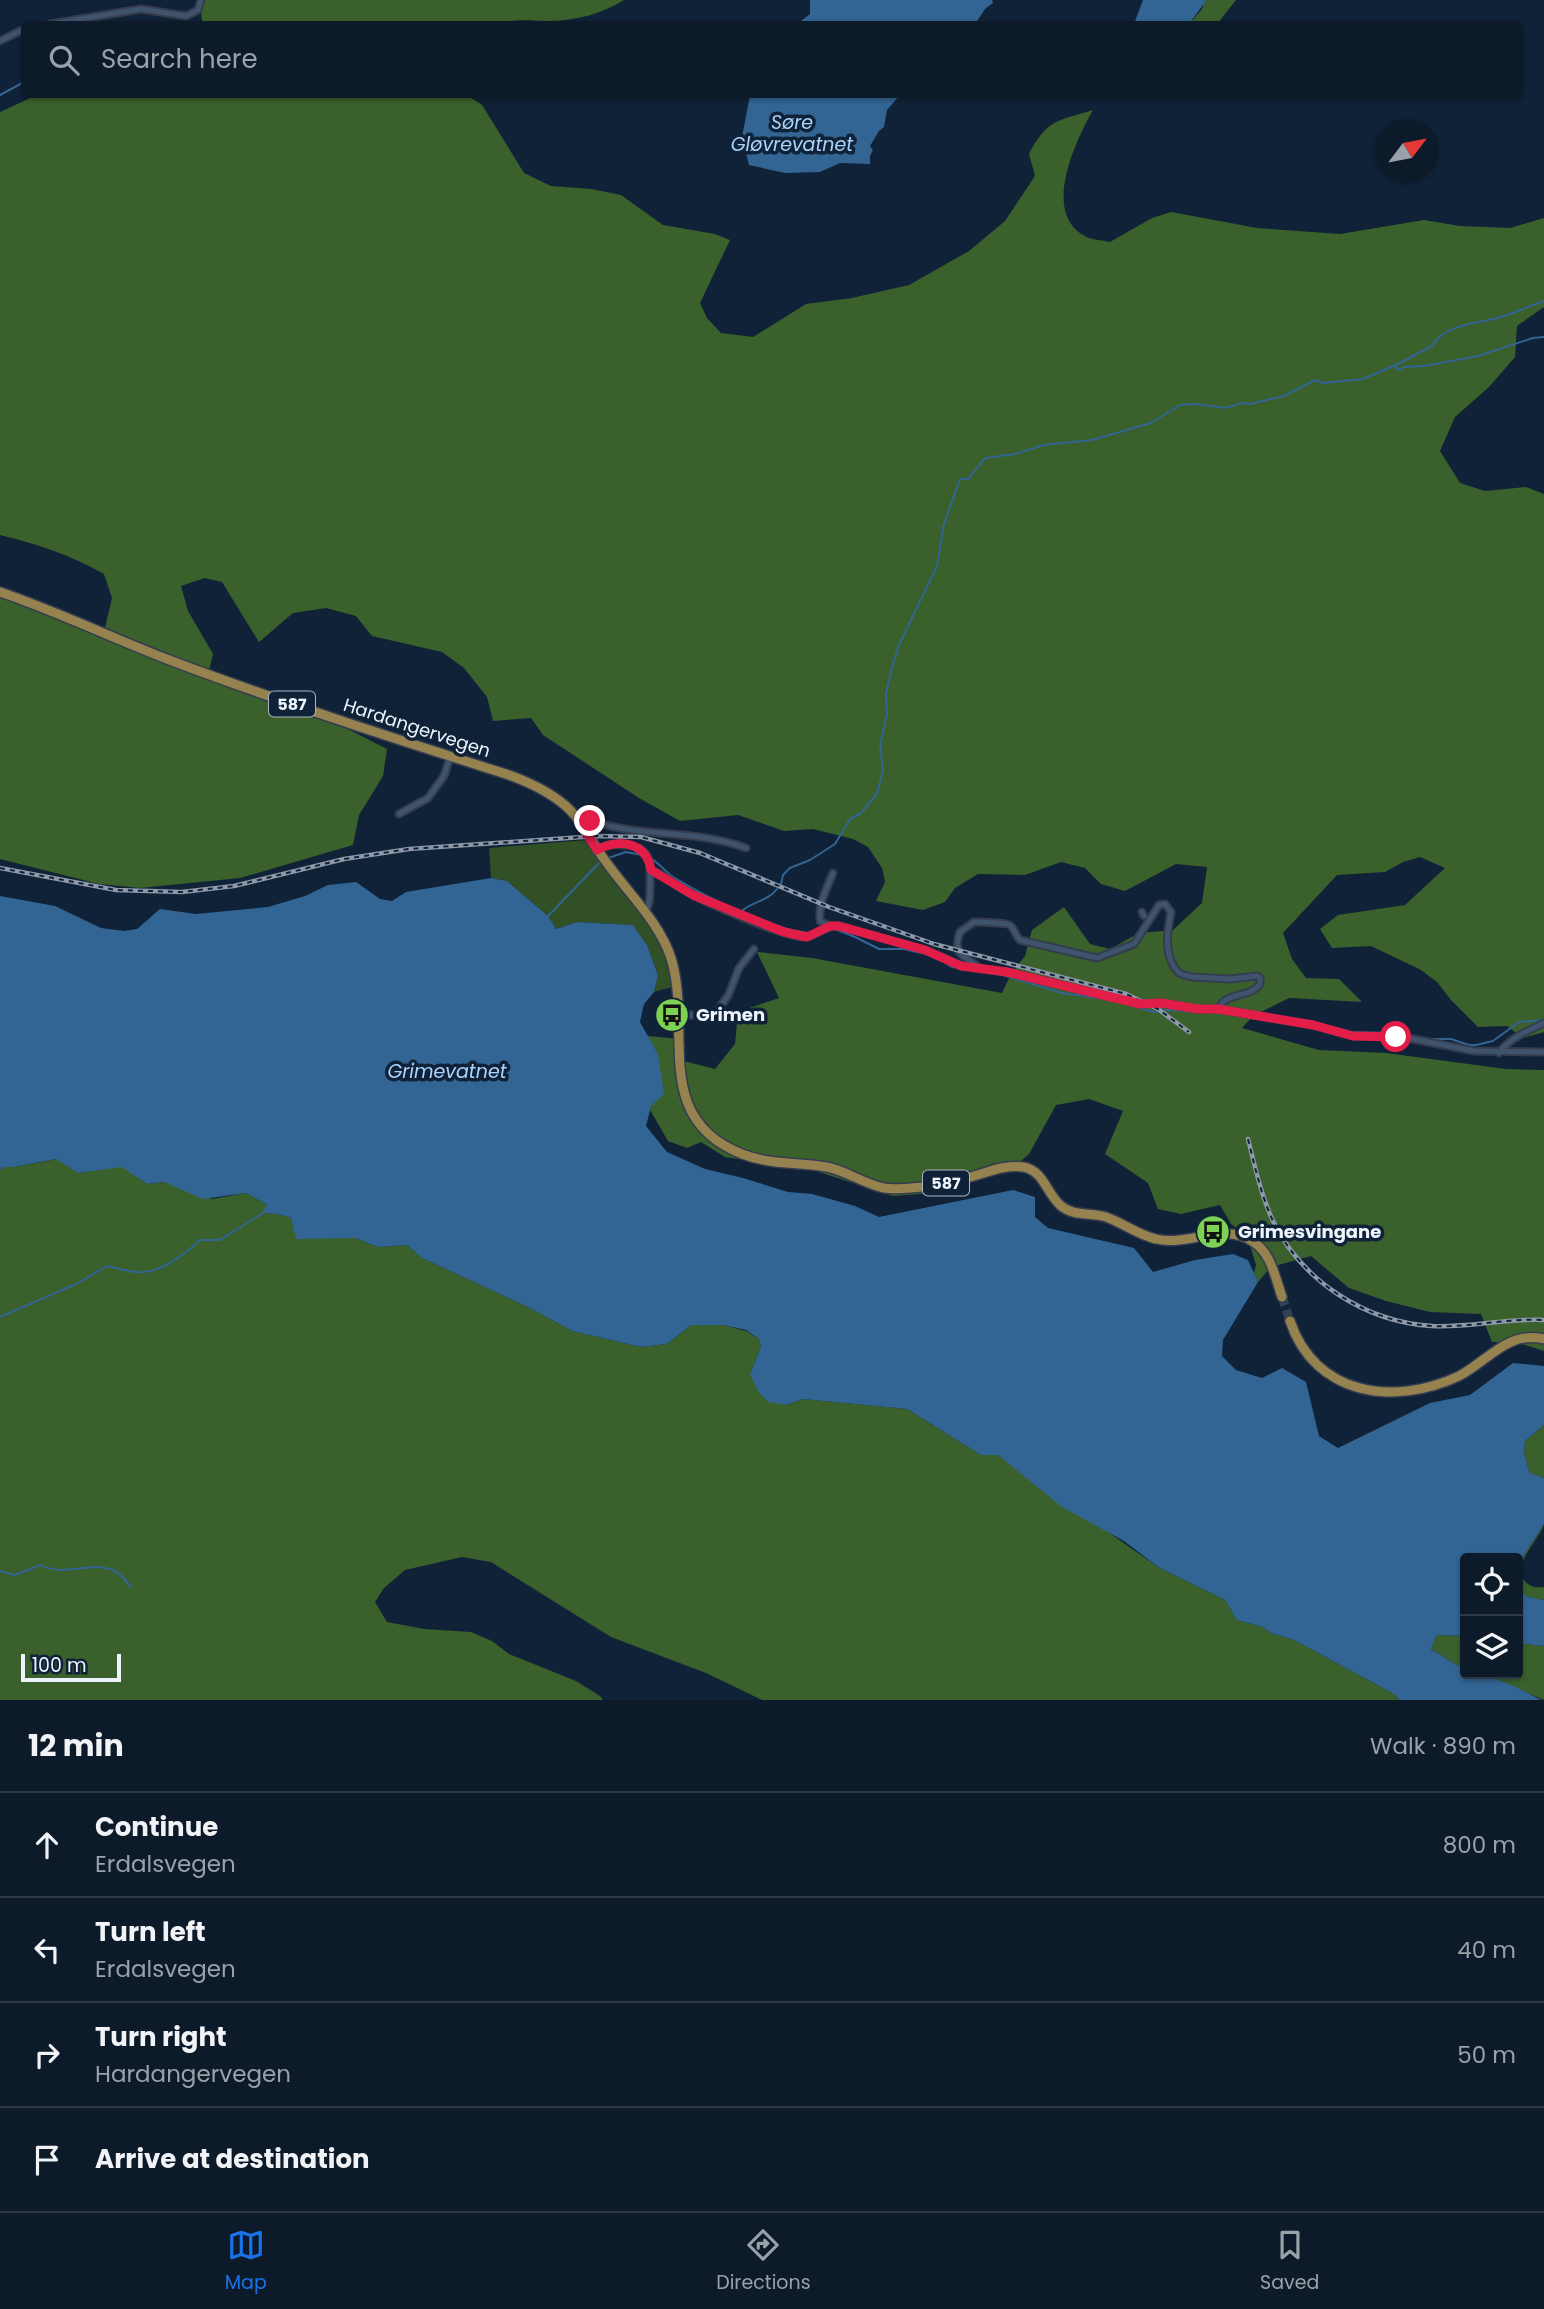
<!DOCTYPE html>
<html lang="en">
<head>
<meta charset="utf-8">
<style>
  body { margin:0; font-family:Poppins,sans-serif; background:#152332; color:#f1f3f6 }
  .controls { position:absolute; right:21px; bottom:21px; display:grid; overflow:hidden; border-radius:7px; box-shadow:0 2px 5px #0004 }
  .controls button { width:63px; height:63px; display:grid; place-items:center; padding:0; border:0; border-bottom:2px solid #2c3847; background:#0c1a2a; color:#f1f3f6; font:35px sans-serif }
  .compass { position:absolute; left:1376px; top:119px; width:63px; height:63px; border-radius:50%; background:#0c1a2a; box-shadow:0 2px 5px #0004; rotate:58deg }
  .scale { position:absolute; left:21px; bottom:18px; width:100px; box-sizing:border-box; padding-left:7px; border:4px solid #edf4fe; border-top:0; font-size:19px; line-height:24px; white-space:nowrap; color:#edf4fe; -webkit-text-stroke:5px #102238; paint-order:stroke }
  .stop { position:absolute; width:21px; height:21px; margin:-16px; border:5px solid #e11d48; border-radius:50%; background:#fff }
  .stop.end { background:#e11d48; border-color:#fff; box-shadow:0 2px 7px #0008 }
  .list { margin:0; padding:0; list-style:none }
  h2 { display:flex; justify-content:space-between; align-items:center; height:91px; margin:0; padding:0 28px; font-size:30px }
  h2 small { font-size:23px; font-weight:400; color:#9aa1a8 }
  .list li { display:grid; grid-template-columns:46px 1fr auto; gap:21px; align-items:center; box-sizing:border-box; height:105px; padding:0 28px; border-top:2px solid #2c3847 }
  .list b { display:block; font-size:26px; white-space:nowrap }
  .list p { margin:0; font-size:23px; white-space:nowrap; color:#9aa1a8 }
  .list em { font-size:23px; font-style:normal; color:#9aa1a8 }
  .icon { flex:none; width:38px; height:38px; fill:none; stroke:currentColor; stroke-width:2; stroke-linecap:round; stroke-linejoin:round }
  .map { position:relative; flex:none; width:1544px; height:1700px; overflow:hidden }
  .search { position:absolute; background:#0c1a2a; box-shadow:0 2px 5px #0004; left:21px; right:21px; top:21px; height:77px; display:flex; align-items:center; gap:18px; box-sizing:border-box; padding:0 24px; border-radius:7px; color:#9aa1a8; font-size:26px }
  .sheet { height:511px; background:#0c1a2a }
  nav { display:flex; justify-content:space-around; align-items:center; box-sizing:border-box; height:98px; border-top:2px solid #2c3847; background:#0c1a2a; font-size:19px; color:#9aa1a8 }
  nav a { display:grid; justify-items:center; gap:4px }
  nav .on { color:#1a73e8 }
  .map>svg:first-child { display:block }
</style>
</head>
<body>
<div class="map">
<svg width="1544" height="1700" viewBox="0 0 1544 1700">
  <rect width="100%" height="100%" fill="#102238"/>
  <path fill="#315025" d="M586 840 657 937 668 961 672 987 654 992 658 974 647 945 633 925 577 922 556 929 548 916 507 881 491 878 489 848Z"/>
  <g fill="#3a602b">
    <path d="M200 0H624C601 14 578 20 551 21 533 21 514 18 497 24H200L202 21Z"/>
    <path d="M1205 0H1236L1217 24H1189L1202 9Z"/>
    <path d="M37 95H467L482 105 524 173 551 186 591 189 621 195 663 225 715 234 730 240 700 303 707 318 721 333 753 337 806 304 852 298 909 285 969 251 1005 221 1035 176 1029 154C1047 119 1058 121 1093 110 1076 140 1042 211 1083 235 1090 240 1102 240 1110 242L1152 218 1171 212 1257 228 1340 234 1424 220 1460 226 1510 228 1544 218V307L1517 326 1515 357 1489 387 1455 417 1440 451 1460 483 1485 491 1526 487 1544 494V1032L1523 1038 1507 1026 1478 1027 1451 1000 1437 982 1421 970 1371 946 1332 948 1320 929 1338 915 1405 905 1445 868 1420 857 1403 862 1385 872 1337 875 1283 933 1292 959 1306 978 1339 979 1362 1002 1289 998 1253 1016 1242 1028 1319 1050 1386 1053 1506 1069 1544 1070V1351L1516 1342H1492L1481 1314 1430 1312 1386 1301 1349 1288 1311 1256 1271 1267 1258 1282 1254 1273 1256 1265 1247 1235 1231 1224 1220 1205 1181 1214 1158 1209 1148 1183 1105 1154 1123 1111 1089 1099 1056 1105 1029 1154 1014 1167 980 1179 953 1183 921 1194 893 1196 816 1171 725 1157 701 1142 687 1148 668 1141 650 1110 658 1054 647 1036 680 1039V1060L715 1069 735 1044 738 1012 779 998 757 952 812 958 1002 993 1011 974 1025 956 1032 930 1064 907 1090 944 1110 949 1139 933 1173 930 1202 903 1207 867 1176 864 1125 891 1101 884 1085 868 1061 862 1025 875 978 874 955 888 945 902 923 910 876 901 885 882 882 868 868 847 853 839 813 829 784 831 738 815 680 821 639 798 543 735 531 718 493 721 487 697 464 668 442 652 372 636 356 616 326 608 293 613 259 642 222 582 205 578 181 586 188 611 213 654 208 675 278 704 336 723 387 749 383 776 359 815 353 845 240 878 140 888 99 884 0 859V595L104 632 112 598 104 574C71 555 37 544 0 535V112Z"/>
    <path d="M57 1159 79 1173 122 1166 147 1184 164 1182 212 1199 246 1193 266 1204 264 1213 278 1214 291 1218 294 1226 327 1237 355 1238 378 1247 407 1245 422 1258 528 1307 572 1331 641 1347 667 1344 691 1325H723L746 1331 759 1339 761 1347 750 1374 786 1405 803 1399 907 1409 981 1455H998L1158 1567 1225 1600 1237 1620 1263 1627 1270 1633 1294 1640 1394 1694 1400 1700H762L706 1673 611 1637 491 1562 462 1557 405 1570 384 1588 375 1602 387 1622 424 1629 471 1632 492 1641 509 1654 576 1681 600 1696 603 1700H0V1170L4 1167H14Z"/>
    <path d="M1544 1425V1478L1530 1473 1524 1454 1525 1441Z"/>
    <path d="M1544 1524C1540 1539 1512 1563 1524 1580 1530 1587 1535 1588 1544 1587V1600L1528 1597 1518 1589V1564Z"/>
    <path d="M1437 1635 1465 1636V1668L1455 1664 1431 1649Z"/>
    <path d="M1518 1643 1544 1646V1700L1483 1674H1518Z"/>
  </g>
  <g fill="#326593">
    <path d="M810 0H992L993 3 985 9 975 24H797L810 14Z"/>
    <path d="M1143 0H1205L1206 1 1189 24H1134Z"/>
    <path d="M750 95V94L900 95 887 110 884 127 879 131 870 146 873 150 870 156V164L840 163 820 172 785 173 749 165 742 137Z"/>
    <path d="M491 878 507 881 548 916 556 929 577 922 633 925 647 945 658 975 654 992 644 1004 640 1022 658 1054 664 1094 651 1106 646 1126 667 1152 705 1169 743 1178 788 1192 812 1194 855 1206 879 1217 1013 1190 1035 1197V1217L1048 1228 1134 1248 1153 1272 1195 1260 1233 1254 1248 1260 1258 1282 1223 1340 1222 1356 1236 1370 1262 1378 1282 1368 1306 1382 1319 1436 1338 1448 1430 1403 1470 1395 1513 1363 1544 1366V1425L1525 1441 1524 1454 1530 1473 1544 1478V1524L1518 1564V1558H1465V1636L1437 1635 1431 1649 1455 1664 1465 1668V1674C1493 1674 1517 1687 1541 1700H1400L1394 1694 1294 1640 1270 1633 1263 1627 1237 1620 1225 1600 1158 1567 1124 1541 1062 1507 998 1455H981L907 1409 803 1399 786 1405 768 1402 758 1391 750 1374 761 1347 759 1339 746 1330 723 1325H691L667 1344 641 1347 572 1331 528 1307 422 1258 407 1245 378 1247 355 1238 296 1239 291 1218 278 1214 263 1213 266 1204 246 1193 203 1199 164 1182 147 1184 122 1167 78 1173 56 1159 14 1167H4L0 1170V896L55 906 101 928 124 931 137 929 160 909 196 914 268 907 305 896 328 885 356 882 380 899 392 901 406 892Z"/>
    <path d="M1518 1589 1528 1597 1544 1600V1646L1518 1643Z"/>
  </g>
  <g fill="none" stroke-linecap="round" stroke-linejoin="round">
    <g stroke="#326593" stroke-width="2">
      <path d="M152 24H153"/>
      <path d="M0 95 24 82"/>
      <path d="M1394 366 1432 346C1445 324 1475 324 1497 318 1513 314 1529 306 1544 301"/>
      <path d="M648 857C658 861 664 871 673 877 710 899 767 928 808 933"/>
      <path d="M608 858 626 852 643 855"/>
      <path d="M781 884 783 875 790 868 810 860 835 844 850 819 861 813 877 794 883 769 880 745 887 714 886 693 892 668 898 647 937 566 944 524 960 479H968L985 458 1015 454 1044 445 1092 440 1151 423 1180 405 1196 404 1225 408 1242 403 1250 404 1284 396 1315 380 1324 383 1363 379 1393 366 1400 370 1404 367 1424 366 1478 356 1533 338 1544 337"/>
      <path d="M743 910C754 901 768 901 777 889"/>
      <path d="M548 916 600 862"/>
      <path d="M830 930 835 929 855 937 879 949H904L930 955"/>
      <path d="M936 957 952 967 962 968"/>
      <path d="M996 973 1062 993 1111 1000 1154 1012 1168 1010 1229 1013"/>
      <path d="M1344 1032 1397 1033 1431 1039H1451L1469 1045H1476L1493 1041 1519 1022 1544 1020"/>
      <path d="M0 1317 78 1283 107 1266C116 1268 125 1271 135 1272 159 1275 184 1255 200 1240H220L263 1213"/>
      <path d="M0 1571 14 1575 41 1565C63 1578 91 1560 115 1571 121 1574 127 1582 131 1587"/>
    </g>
    <path stroke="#314256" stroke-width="9" stroke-dasharray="9 4.5" stroke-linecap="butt" d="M1282 1297 1290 1321"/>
    <g stroke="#343d4f" stroke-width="9">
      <g id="minor">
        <path d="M50 24 141 9 186 16 198 10 201 0"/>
        <path d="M0 41 24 29"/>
        <path d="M399 814 428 798 444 776 451 755"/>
        <path d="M579 821 584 818C636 839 693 828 746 848"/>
        <path d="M597 850C607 844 612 844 623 845 652 846 651 863 650 887 650 896 650 906 644 913"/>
        <path d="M651 870C666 876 679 888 693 895 716 907 780 935 804 937 816 937 823 925 839 926L925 950 962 966 1007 972 1140 1004 1161 1003 1198 1009H1218L1313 1025 1353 1036 1403 1037 1474 1051 1544 1052"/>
        <path d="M1142 912 1144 916"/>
        <path d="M830 926 820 921C818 904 827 888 833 873"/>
        <path d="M978 967C964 954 952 957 960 932L974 922C978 922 1008 923 1010 925 1014 928 1016 936 1020 940L1097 958 1134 944 1159 905 1165 904 1171 912C1167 932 1163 957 1179 973L1191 977 1230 979 1257 976 1260 978V984C1249 999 1228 990 1218 1009"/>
        <path d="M677 1014 706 1016 717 1011 728 996 739 968 754 949"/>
        <path d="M1499 1053C1508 1039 1529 1030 1544 1023"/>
      </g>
    </g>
    <g stroke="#343d4f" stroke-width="12">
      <g id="primary">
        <path d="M0 592C59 612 114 639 172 661 283 703 396 739 509 775 531 783 553 793 570 810 584 824 592 843 604 859 626 891 659 921 671 958 693 1029 650 1118 742 1154 770 1165 798 1162 827 1167 847 1171 864 1184 884 1188 896 1190 909 1188 922 1187 938 1185 954 1182 970 1177 986 1173 1005 1164 1023 1167 1043 1170 1046 1192 1060 1205 1073 1217 1090 1212 1106 1217 1123 1223 1138 1235 1156 1239 1187 1247 1223 1222 1252 1241 1271 1252 1275 1277 1282 1297"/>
        <path d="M1290 1321C1315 1395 1393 1407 1459 1376 1488 1361 1508 1330 1544 1339"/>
      </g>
    </g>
    <use href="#minor" stroke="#40536c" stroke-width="5"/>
    <use href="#primary" stroke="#96824f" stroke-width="9"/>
    <g stroke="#8d98a8" stroke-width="4.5">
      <g id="rail">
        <path d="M0 868 116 890 182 892 234 886 344 859 409 849 597 836 641 837 700 853 829 907 934 944 1126 994 1158 1009 1189 1032"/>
        <path d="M1248 1139C1255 1167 1261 1195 1273 1221 1302 1281 1365 1322 1432 1326 1469 1328 1506 1318 1544 1320"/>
      </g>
    </g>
    <use href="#rail" stroke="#102238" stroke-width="2" stroke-dasharray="5" stroke-linecap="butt"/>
  </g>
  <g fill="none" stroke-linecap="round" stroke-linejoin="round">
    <path stroke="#e11d48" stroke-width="9" d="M590 821 584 818 579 821 597 850C620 838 646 842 651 870L693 895 784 932 807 937 830 926H839L925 950 961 966 1007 972 1140 1004 1161 1003 1198 1009H1218L1313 1025 1353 1036 1396 1037"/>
  </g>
  <defs>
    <g id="bus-disc" transform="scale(1.75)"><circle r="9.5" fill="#7dd154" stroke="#102238"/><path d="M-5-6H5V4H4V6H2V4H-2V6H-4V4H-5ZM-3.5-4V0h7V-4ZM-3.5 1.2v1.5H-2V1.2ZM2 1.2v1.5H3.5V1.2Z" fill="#111"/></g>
  </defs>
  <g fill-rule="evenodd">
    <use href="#bus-disc" x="672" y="1015"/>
    <use href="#bus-disc" x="1213" y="1232"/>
  </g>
  <g text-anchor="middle" stroke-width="7" stroke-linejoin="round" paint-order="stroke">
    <g fill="#102238" stroke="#abb5c3" stroke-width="2">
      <rect x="269" y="691.5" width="46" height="25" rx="5"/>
      <rect x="923" y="1170.5" width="46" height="25" rx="5"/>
    </g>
    <g font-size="16" font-weight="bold" fill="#edf4fe">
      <text x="292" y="710">587</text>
      <text x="946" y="1189">587</text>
    </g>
    <g font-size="18" fill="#edf4fe" stroke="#102238">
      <text transform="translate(417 728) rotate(18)" y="6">Hardangervegen</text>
    </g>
    <g font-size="18" font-weight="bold" fill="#edf4fe" stroke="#102238" text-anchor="start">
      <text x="696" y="1021">Grimen</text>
      <text x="1238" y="1238">Grimesvingane</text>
    </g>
    <g font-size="19" font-style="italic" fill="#aad4fd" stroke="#102238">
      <text x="792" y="129">Søre<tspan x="792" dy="22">Gløvrevatnet</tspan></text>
      <text x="447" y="1078">Grimevatnet</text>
    </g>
  </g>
</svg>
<div class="controls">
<button><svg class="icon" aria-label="locate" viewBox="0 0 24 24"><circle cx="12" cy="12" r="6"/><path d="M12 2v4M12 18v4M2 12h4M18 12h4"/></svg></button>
<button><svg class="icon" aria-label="layers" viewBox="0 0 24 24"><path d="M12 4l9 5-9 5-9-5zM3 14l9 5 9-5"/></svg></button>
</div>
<svg class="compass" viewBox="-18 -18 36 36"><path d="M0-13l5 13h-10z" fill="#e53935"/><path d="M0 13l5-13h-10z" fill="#9aa1a8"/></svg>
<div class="scale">100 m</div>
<div class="stop" style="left:1396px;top:1037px"></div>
<div class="stop end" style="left:590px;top:821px"></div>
<div class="search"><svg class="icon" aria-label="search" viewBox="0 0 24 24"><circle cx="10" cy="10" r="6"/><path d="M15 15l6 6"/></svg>Search here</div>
</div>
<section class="sheet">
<h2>12 min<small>Walk · 890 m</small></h2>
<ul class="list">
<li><svg class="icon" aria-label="ahead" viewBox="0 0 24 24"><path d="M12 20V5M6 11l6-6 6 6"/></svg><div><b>Continue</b><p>Erdalsvegen</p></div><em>800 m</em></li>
<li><svg class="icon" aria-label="left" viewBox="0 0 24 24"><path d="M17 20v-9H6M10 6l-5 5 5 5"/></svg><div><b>Turn left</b><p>Erdalsvegen</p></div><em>40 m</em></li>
<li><svg class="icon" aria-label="right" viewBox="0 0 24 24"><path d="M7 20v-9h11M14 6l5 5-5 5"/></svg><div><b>Turn right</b><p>Hardangervegen</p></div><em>50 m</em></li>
<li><svg class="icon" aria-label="arrive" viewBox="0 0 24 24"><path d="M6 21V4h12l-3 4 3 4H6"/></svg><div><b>Arrive at destination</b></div></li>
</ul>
</section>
<nav>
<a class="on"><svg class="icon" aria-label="map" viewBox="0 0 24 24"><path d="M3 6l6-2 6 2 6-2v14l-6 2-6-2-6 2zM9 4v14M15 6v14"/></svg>Map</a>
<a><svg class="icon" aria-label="directions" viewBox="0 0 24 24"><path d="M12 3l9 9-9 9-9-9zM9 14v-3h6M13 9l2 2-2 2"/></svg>Directions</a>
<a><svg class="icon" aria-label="saved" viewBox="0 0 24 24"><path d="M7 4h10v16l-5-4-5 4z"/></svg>Saved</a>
</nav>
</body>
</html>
